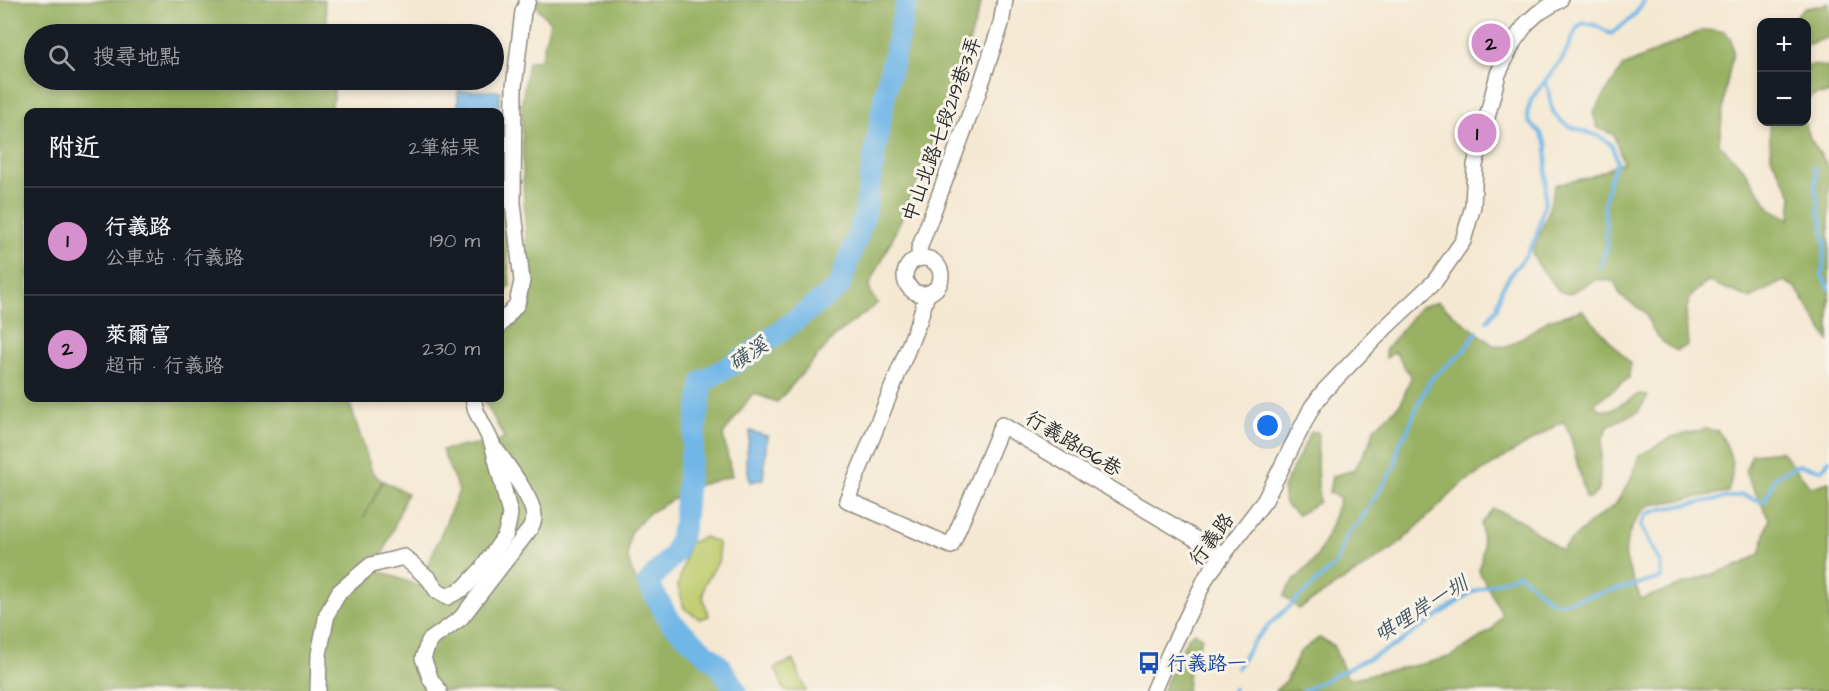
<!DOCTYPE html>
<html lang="zh-TW">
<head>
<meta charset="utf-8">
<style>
  body { margin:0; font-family:"Architects Daughter","LXGW WenKai TC",sans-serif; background:#20242c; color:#f1f3f6 }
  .controls { position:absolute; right:18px; top:18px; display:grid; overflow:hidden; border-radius:12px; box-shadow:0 3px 9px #0003 }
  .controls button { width:54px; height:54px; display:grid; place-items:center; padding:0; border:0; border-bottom:2px solid #363941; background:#171b24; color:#f1f3f6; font:30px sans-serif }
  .you { position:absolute; left:1268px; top:426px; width:21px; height:21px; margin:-15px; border:4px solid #fff; border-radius:50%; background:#1a73e8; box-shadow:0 0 0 9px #1a73e833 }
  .badge { display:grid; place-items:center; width:39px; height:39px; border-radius:50%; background:#d690ce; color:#111; font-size:20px; font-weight:700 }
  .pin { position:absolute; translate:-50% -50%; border:3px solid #fff; box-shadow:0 2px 6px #0006 }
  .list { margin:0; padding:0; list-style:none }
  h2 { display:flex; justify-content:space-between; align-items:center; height:78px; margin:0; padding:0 24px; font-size:26px }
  h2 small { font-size:20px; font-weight:400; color:#9ea1a6 }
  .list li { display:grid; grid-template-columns:39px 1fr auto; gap:18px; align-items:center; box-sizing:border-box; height:108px; padding:0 24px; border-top:2px solid #363941 }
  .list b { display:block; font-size:22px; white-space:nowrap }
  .list p { margin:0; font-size:20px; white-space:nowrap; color:#9ea1a6 }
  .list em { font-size:20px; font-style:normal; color:#9ea1a6 }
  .icon { flex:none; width:33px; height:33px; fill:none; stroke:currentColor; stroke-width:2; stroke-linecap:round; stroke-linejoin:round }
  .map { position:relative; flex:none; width:1829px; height:691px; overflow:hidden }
  .search { position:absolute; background:#171b24; box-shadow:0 3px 9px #0003; left:24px; top:24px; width:480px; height:66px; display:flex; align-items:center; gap:15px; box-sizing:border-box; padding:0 21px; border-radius:33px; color:#9ea1a6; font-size:22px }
  .panel { position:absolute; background:#171b24; box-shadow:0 3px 9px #0003; left:24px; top:108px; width:480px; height:294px; border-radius:12px }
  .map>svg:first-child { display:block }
</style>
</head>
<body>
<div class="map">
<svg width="1829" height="691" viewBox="0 0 1829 691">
  <rect width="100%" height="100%" fill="#f7f3e8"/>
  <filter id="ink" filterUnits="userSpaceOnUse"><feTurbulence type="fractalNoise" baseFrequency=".0167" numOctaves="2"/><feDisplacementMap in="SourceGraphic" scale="12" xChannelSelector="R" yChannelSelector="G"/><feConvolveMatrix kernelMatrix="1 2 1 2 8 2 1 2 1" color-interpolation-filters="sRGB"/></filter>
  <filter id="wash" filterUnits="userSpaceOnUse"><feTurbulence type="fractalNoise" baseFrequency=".008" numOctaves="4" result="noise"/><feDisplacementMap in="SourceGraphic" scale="24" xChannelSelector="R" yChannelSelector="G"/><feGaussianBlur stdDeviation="1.35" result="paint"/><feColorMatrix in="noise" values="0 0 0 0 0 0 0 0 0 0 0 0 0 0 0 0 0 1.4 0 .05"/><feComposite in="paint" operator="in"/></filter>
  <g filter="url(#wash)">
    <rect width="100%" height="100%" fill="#f4e8d2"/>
    <g fill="#c0ce71" stroke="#767c4e" stroke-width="1.5">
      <path d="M704 537 718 543 719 560 704 585 703 598 709 616 700 619 684 608 678 586 689 543Z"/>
      <path d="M793 660 806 691H785L775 668Z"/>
    </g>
    <g fill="#98b163" stroke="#626e47" stroke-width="1.5">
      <path d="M0 0H324L329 34H34V80H333L334 98 329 112H28V398H348L372 472 382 481 364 518 383 481 407 493 377 570 419 586 459 491 442 450 505 439 483 398H500V339L530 309 523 181 522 102 528 62 541 59 550 22 536 6 534 0H982C953 99 916 194 869 286L872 296 878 303 837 334 777 402 753 393 723 435 732 476 696 486 649 513 631 531C630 539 627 551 628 559 642 616 706 644 731 691H0Z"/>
      <path d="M1829 3V37L1807 45 1806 22H1792C1806 0 1808 11 1829 3Z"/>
      <path d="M1703 30 1724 31 1731 39 1733 53 1725 92 1719 144 1743 168 1770 208 1790 219 1792 195 1771 157 1769 122H1805L1810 138 1829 168V341L1796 288 1784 281 1750 298 1709 282C1680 296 1686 318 1688 345L1677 351 1666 345 1653 331 1645 312 1620 296 1615 282 1597 279 1569 294 1559 291 1536 262 1532 252 1547 216 1555 185 1590 177 1623 162 1614 135 1598 128 1593 113 1623 66Z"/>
      <path d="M1810 65 1829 67V94L1813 95 1807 102V67Z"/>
      <path d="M500 182 510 285 500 300Z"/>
      <path d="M1438 302 1493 345 1507 347 1549 320 1582 310 1630 363 1629 378 1594 404 1599 409 1610 411 1639 394 1648 396 1638 412 1609 425 1602 440 1599 490 1590 499 1586 498 1570 435 1563 421 1463 483 1397 546 1299 609 1284 596C1291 578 1308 571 1317 556 1325 543 1336 513 1340 498L1329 492 1332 476 1354 470 1371 441 1374 429 1401 403 1411 377 1395 352 1386 358V349L1420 307Z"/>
      <path d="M1705 429 1718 431C1732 451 1736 469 1728 492L1650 505C1635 516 1623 540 1626 559 1629 572 1636 586 1641 599L1742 564 1760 554 1769 519 1745 472 1752 454 1781 451 1811 487 1829 482V691H1275L1286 681 1300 652 1319 638 1333 645 1348 679 1426 663 1452 656 1493 629 1502 614 1479 571 1483 548 1481 523 1493 509 1518 519 1561 550 1592 521 1615 505 1630 481 1639 456 1672 437Z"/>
      <path d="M1311 432H1318L1317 466 1319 502 1298 515 1285 504 1283 488Z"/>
      <path d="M1195 632 1202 638 1189 670 1187 691H1162L1188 637Z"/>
    </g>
    <g fill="#70b6e7" stroke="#4e7089" stroke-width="1.5">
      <path d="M458 91H500L499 112H481L477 110 458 112Z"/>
      <path d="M750 431 767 436 763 479 750 482 746 460Z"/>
    </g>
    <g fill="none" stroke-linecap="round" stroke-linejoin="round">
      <g stroke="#70b6e7" stroke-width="4">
        <path d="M1546 82C1551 94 1548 107 1557 117 1570 133 1596 129 1611 145 1615 149 1616 157 1617 162L1610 178 1604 205 1607 247 1600 268"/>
        <path d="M1814 167 1817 174 1815 187 1825 241 1822 276 1829 288"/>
        <path d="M1487 321 1497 308 1501 290 1513 271 1525 257 1536 237 1545 202 1547 145 1540 132 1529 122 1527 113 1532 98 1563 58 1577 28 1584 23 1595 25 1611 34 1633 17 1645 0"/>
        <path d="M1237 668 1254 641 1269 625 1336 564 1347 535 1359 522 1395 466 1399 443 1407 432 1417 406 1431 379 1462 353 1477 332"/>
        <path d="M1233 691 1234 689"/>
        <path d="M1303 691 1396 645 1470 593 1519 574 1551 601 1561 603 1662 578 1661 564 1641 525 1647 514 1662 509 1742 495 1764 502 1776 476 1798 465 1822 470 1829 460"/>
      </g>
      <path stroke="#70b6e7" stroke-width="22" d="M736 691 720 666 670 621 648 583 675 553 684 525 688 476 703 381 749 355 839 287 864 218 885 93 907 0"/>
    </g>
  </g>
  <g filter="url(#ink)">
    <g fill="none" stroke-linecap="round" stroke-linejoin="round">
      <g stroke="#908a7e" stroke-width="18">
        <g id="minor">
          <circle cx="923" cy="276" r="18"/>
          <path d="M920 258 919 249 923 238 978 93 1001 24 1005 0"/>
          <path d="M927 294 919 321 847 500 951 546 1002 425 1223 555"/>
          <path d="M500 325 517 304 522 281 513 203 514 87 523 12 528 0"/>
          <path d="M318 691 319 654 327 614 339 592 371 565 404 557 429 579 437 591 447 597 464 588 481 570 505 536 508 525 510 514 492 443 476 411 473 398"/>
          <path d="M439 691 431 680 423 658 429 641 461 618 529 530C531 527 534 521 534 517 534 500 507 465 497 451"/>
          <path d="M1153 691 1169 654 1207 576 1265 500 1312 407 1324 391 1387 326 1435 281 1463 241 1473 206 1475 165 1498 74 1514 41 1527 23 1538 13 1560 0"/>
        </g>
      </g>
      <use href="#minor" stroke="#fff" stroke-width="15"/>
    </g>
  </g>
  <defs>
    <g id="bus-bare" transform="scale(1.8)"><path d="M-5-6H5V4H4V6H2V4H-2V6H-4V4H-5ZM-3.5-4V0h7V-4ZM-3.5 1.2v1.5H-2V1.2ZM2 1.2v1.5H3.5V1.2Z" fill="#1a4fb4" stroke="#f7f3e8" stroke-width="2.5" paint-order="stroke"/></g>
  </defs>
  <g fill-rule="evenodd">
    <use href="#bus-bare" x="1149" y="663"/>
  </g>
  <g text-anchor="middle" stroke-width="6" stroke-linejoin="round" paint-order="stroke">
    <g font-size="20" fill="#2b2b2b" stroke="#f7f3e8">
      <text transform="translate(941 129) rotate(-70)" y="7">中山北路七段219巷3弄</text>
      <text transform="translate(1074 443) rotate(31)" y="7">行義路186巷</text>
      <text transform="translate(1211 539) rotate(-53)" y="7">行義路</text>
    </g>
    <g font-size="20" fill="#164399" stroke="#f7f3e8" text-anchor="start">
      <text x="1167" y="670">行義路一</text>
    </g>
    <g font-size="21" font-style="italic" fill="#405563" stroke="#f7f3e8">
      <text transform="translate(748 354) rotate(-33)" y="7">磺溪</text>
      <text transform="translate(1421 609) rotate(-32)" y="7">唭哩岸一圳</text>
    </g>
  </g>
</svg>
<div class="controls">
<button>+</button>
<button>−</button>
</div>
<div class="you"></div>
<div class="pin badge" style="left:1477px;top:133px">1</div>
<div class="pin badge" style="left:1491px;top:43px">2</div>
<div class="search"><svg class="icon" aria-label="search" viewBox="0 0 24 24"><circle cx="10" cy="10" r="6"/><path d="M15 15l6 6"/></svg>搜尋地點</div>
<section class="panel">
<h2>附近<small>2筆結果</small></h2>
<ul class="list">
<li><span class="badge">1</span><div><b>行義路</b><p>公車站 · 行義路</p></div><em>190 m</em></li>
<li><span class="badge">2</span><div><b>萊爾富</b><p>超市 · 行義路</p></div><em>230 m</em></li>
</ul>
</section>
</div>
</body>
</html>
